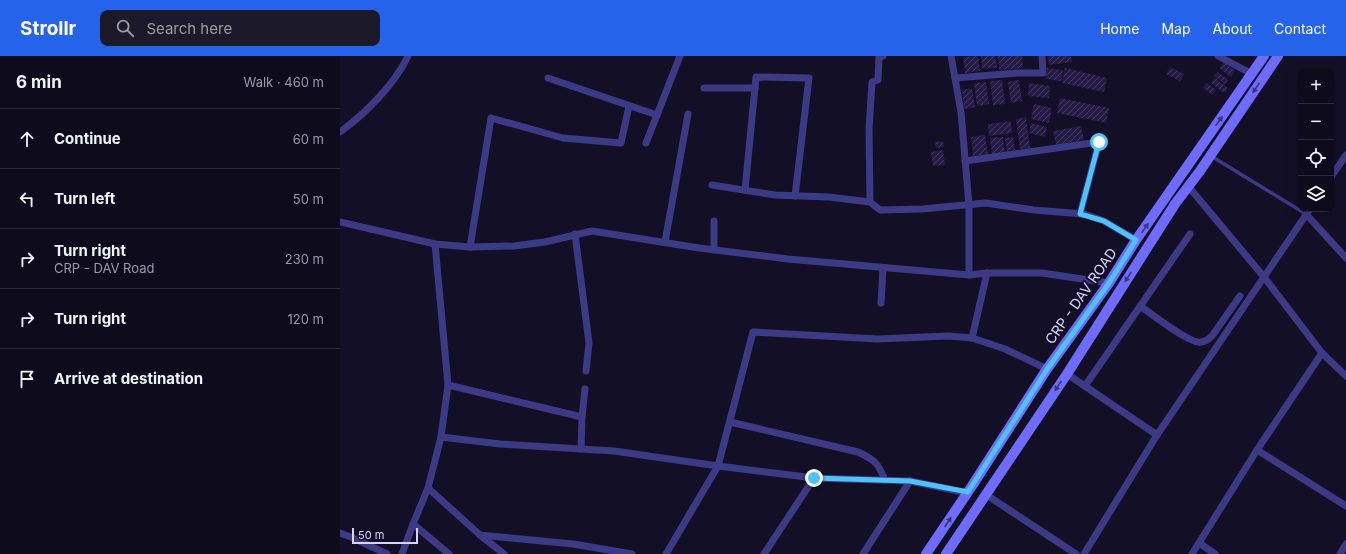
<!DOCTYPE html>
<html lang="en">
<head>
<meta charset="utf-8">
<style>
  body { margin:0; font-family:Inter,sans-serif; background:#1c1929; color:#f1f3f6 }
  .controls { position:absolute; right:12px; top:12px; display:grid; overflow:hidden; border-radius:8px; box-shadow:0 4px 16px #0002 }
  .controls button { width:36px; height:36px; display:grid; place-items:center; padding:0; border:0; border-bottom:1px solid #2e2b3b; background:#0e0b1c; color:#f1f3f6; font:20px sans-serif }
  .scale { position:absolute; left:12px; bottom:10px; width:66px; box-sizing:border-box; padding-left:4px; border:2px solid #d9d4ff; border-top:0; font-size:11px; line-height:14px; white-space:nowrap; color:#d9d4ff; -webkit-text-stroke:3px #130f26; paint-order:stroke }
  .stop { position:absolute; width:12px; height:12px; margin:-9px; border:3px solid #4fc3f7; border-radius:50%; background:#fff }
  .stop.end { background:#4fc3f7; border-color:#fff; box-shadow:0 1px 4px #0008 }
  .list { margin:0; padding:0; list-style:none }
  h2 { display:flex; justify-content:space-between; align-items:center; height:52px; margin:0; padding:0 16px; font-size:17px }
  h2 small { font-size:13px; font-weight:400; color:#9b9ba3 }
  .list li { display:grid; grid-template-columns:26px 1fr auto; gap:12px; align-items:center; box-sizing:border-box; height:60px; padding:0 16px; border-top:1px solid #2e2b3b }
  .list b { display:block; font-size:15px; white-space:nowrap }
  .list p { margin:0; font-size:13px; white-space:nowrap; color:#9b9ba3 }
  .list em { font-size:13px; font-style:normal; color:#9b9ba3 }
  .icon { flex:none; width:22px; height:22px; fill:none; stroke:currentColor; stroke-width:2; stroke-linecap:round; stroke-linejoin:round }
  .map { position:relative; flex:none; width:1006px; height:498px; overflow:hidden }
  header { display:flex; align-items:center; gap:24px; box-sizing:border-box; height:56px; padding:0 20px; background:#2563eb; color:#fff }
  header strong { font-size:19px }
  nav { display:flex; gap:22px; margin-inline-start:auto; font-size:14px }
  .search { width:280px; height:36px; background:#1c1929; display:flex; align-items:center; gap:10px; box-sizing:border-box; padding:0 14px; border-radius:8px; color:#9b9ba3; font-size:15px }
  main { display:flex }
  aside { flex:1; background:#0e0b1c }
  .map>svg:first-child { display:block }
</style>
</head>
<body>
<header>
<strong>Strollr</strong>
<div class="search"><svg class="icon" aria-label="search" viewBox="0 0 24 24"><circle cx="10" cy="10" r="6"/><path d="M15 15l6 6"/></svg>Search here</div>
<nav><a>Home</a><a>Map</a><a>About</a><a>Contact</a></nav>
</header>
<main>
<aside>
<h2>6 min<small>Walk · 460 m</small></h2>
<ul class="list">
<li><svg class="icon" aria-label="ahead" viewBox="0 0 24 24"><path d="M12 20V5M6 11l6-6 6 6"/></svg><div><b>Continue</b></div><em>60 m</em></li>
<li><svg class="icon" aria-label="left" viewBox="0 0 24 24"><path d="M17 20v-9H6M10 6l-5 5 5 5"/></svg><div><b>Turn left</b></div><em>50 m</em></li>
<li><svg class="icon" aria-label="right" viewBox="0 0 24 24"><path d="M7 20v-9h11M14 6l5 5-5 5"/></svg><div><b>Turn right</b><p>CRP - DAV Road</p></div><em>230 m</em></li>
<li><svg class="icon" aria-label="right" viewBox="0 0 24 24"><path d="M7 20v-9h11M14 6l5 5-5 5"/></svg><div><b>Turn right</b></div><em>120 m</em></li>
<li><svg class="icon" aria-label="arrive" viewBox="0 0 24 24"><path d="M6 21V4h12l-3 4 3 4H6"/></svg><div><b>Arrive at destination</b></div></li>
</ul>
</aside>
<div class="map">
<svg width="1006" height="498" viewBox="0 0 1006 498">
  <defs>
    <pattern id="building-hatch" width="6" height="6" patternUnits="userSpaceOnUse"><rect width="6" height="6" fill="#241b47"/><path d="M-1 1l2-2M0 6l6-6M5 7l2-2" fill="none" stroke="#433b63"/></pattern>
  </defs>
  <rect width="100%" height="100%" fill="#130f26"/>
  <g fill="url(#building-hatch)">
    <path d="M638 0 640 15 625 17 623 1Z"/>
    <path d="M641 0H655L657 12 642 13Z"/>
    <path d="M658 0H682L683 12 659 14Z"/>
    <path d="M708 0H731L732 6 709 9Z"/>
    <path d="M884 6 895 15 891 21 879 12Z"/>
    <path d="M830 11 844 18 840 25 826 18Z"/>
    <path d="M707 12 723 14 721 25 706 23Z"/>
    <path d="M725 12 767 22 764 36 722 27Z"/>
    <path d="M878 16 888 24 885 28 874 20Z"/>
    <path d="M875 22 888 32 884 37 871 27Z"/>
    <path d="M662 24 665 48 653 49 650 25Z"/>
    <path d="M679 24 682 45 671 47 668 26Z"/>
    <path d="M646 26 649 48 637 50 634 27Z"/>
    <path d="M689 27 710 30 709 42 688 40Z"/>
    <path d="M867 27 876 34 872 39 863 32Z"/>
    <path d="M632 32 635 51 624 53 622 34Z"/>
    <path d="M720 42 769 52 766 67 717 57Z"/>
    <path d="M694 48 712 52 709 67 691 63Z"/>
    <path d="M686 61 690 92 680 93 676 63Z"/>
    <path d="M671 65 672 77 649 80 648 68Z"/>
    <path d="M691 67 707 71 705 81 689 77Z"/>
    <path d="M741 70 744 84 716 89 713 75Z"/>
    <path d="M645 79 648 98 633 100 631 81Z"/>
    <path d="M663 81 665 98 652 100 650 82Z"/>
    <path d="M673 81 675 94 667 95 665 82Z"/>
    <path d="M603 85 604 91 596 92 595 86Z"/>
    <path d="M603 94 605 109 593 110 591 96Z"/>
  </g>
  <g fill="none" stroke-linecap="round" stroke-linejoin="round">
    <path stroke="#3d3a85" stroke-width="3.5" d="M871 100 966 158"/>
    <g stroke="#3d3a85" stroke-width="7">
      <path d="M611 0 621 56 629 149V219"/>
      <path d="M878 0 912 18"/>
      <path d="M208 22 317 59 340 0"/>
      <path d="M615 22 677 17H703L702 0"/>
      <path d="M364 32H415"/>
      <path d="M0 76C25 58 55 28 68 0"/>
      <path d="M306 87 317 59"/>
      <path d="M625 105 759 86 740 158"/>
      <path d="M991 121 1006 99"/>
      <path d="M372 129 435 139 489 141 530 146 540 154 582 153 646 147 694 154 744 158 764 165 796 184"/>
      <path d="M848 130 924 221 982 297 1006 320"/>
      <path d="M405 134 416 21 469 22 455 140"/>
      <path d="M530 146 529 74 532 26 538 24 539 1 543 0"/>
      <path d="M966 158 1006 202"/>
      <path d="M374 165V194"/>
      <path d="M0 166 95 188 130 191 174 190 205 186 252 175 359 192 448 203 629 219 647 217H702L769 227"/>
      <path d="M235 178 249 287 246 315"/>
      <path d="M325 186 348 58"/>
      <path d="M95 188 108 329 101 381 88 432 140 479 164 498"/>
      <path d="M130 191 151 62 223 82 281 87 289 50"/>
      <path d="M541 247 543 212"/>
      <path d="M800 250C812 258 846 285 858 286 864 287 868 284 872 280L900 240"/>
      <path d="M632 282 647 217"/>
      <path d="M727 318 817 379"/>
      <path d="M108 329 242 361"/>
      <path d="M745 330 850 178"/>
      <path d="M390 366 518 396C535 404 538 407 545 424"/>
      <path d="M101 381 160 388 274 395 378 410 413 276 537 283 609 280 632 282 665 293 707 313"/>
      <path d="M241 393 242 361 245 333"/>
      <path d="M917 394 1006 450"/>
      <path d="M474 422 570 425 628 437"/>
      <path d="M645 438 736 498"/>
      <path d="M73 468 109 498"/>
      <path d="M0 477 11 481 47 498"/>
      <path d="M140 479 233 488 292 498"/>
      <path d="M859 487 875 498"/>
      <path d="M62 498 73 468 88 432"/>
      <path d="M326 498 378 410 474 422 424 498"/>
      <path d="M523 498 570 425"/>
      <path d="M744 498 817 379 970 153"/>
      <path d="M852 498 917 394 982 297"/>
      <path d="M1000 498 1006 488"/>
    </g>
    <g stroke="#6f6bff" stroke-width="10">
      <path d="M586 498 632 430 707 313 769 227 796 184 924 0"/>
      <path d="M606 498 727 318 835 148 860 115 938 0"/>
    </g>
  </g>
  <defs><path id="oneway-solid" d="M-6-.8H1V-3.2L6.5 0L1 3.2V.8H-6Z"/></defs>
  <g fill="#38347d">
    <use href="#oneway-solid" transform="translate(916 32) rotate(124)"/>
    <use href="#oneway-solid" transform="translate(879 65) rotate(-55)"/>
    <use href="#oneway-solid" transform="translate(805 172) rotate(-55)"/>
    <use href="#oneway-solid" transform="translate(788 221) rotate(123)"/>
    <use href="#oneway-solid" transform="translate(718 330) rotate(123)"/>
    <use href="#oneway-solid" transform="translate(608 466) rotate(-56)"/>
  </g>
  <g fill="none" stroke-linecap="round" stroke-linejoin="round">
    <path stroke="#4fc3f7" stroke-width="5" d="M474 422 570 425 628 436 708 312 769 227 796 184 764 165 740 158 759 86"/>
  </g>
  <g text-anchor="middle" stroke-width="4" stroke-linejoin="round" paint-order="stroke">
    <g font-size="14" fill="#d9d4ff" stroke="#130f26">
      <text transform="translate(741 240) rotate(-55)" y="5">CRP - DAV ROAD</text>
    </g>
  </g>
</svg>
<div class="controls">
<button>+</button>
<button>−</button>
<button><svg class="icon" aria-label="locate" viewBox="0 0 24 24"><circle cx="12" cy="12" r="6"/><path d="M12 2v4M12 18v4M2 12h4M18 12h4"/></svg></button>
<button><svg class="icon" aria-label="layers" viewBox="0 0 24 24"><path d="M12 4l9 5-9 5-9-5zM3 14l9 5 9-5"/></svg></button>
</div>
<div class="scale">50 m</div>
<div class="stop" style="left:759px;top:86px"></div>
<div class="stop end" style="left:474px;top:422px"></div>
</div>
</main>
</body>
</html>
